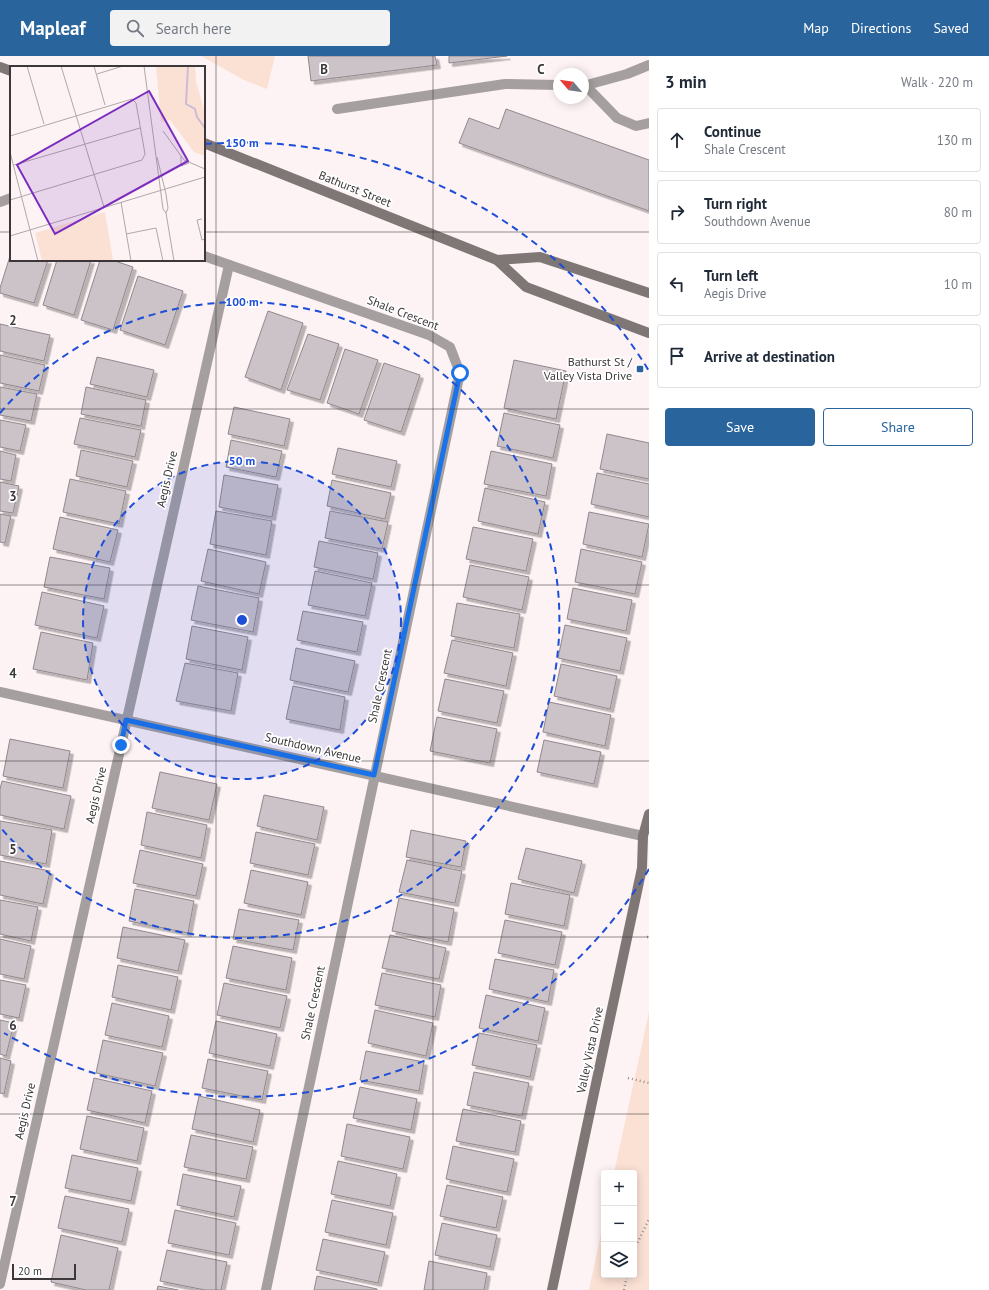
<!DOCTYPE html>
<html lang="en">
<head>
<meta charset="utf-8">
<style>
  body { margin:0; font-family:"PT Sans",sans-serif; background:#f2f2f3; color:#1f2937 }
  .controls { position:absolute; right:12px; bottom:12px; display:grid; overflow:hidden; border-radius:4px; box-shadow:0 2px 10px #0003 }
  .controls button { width:36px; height:36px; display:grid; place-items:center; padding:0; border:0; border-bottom:1px solid #e0e1e3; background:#fff; color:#1f2937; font:20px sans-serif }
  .compass { position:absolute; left:553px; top:12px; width:36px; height:36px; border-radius:50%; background:#fff; box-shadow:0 2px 10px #0003; rotate:299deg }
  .scale { position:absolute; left:12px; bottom:10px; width:64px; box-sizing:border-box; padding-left:4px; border:2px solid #3c3839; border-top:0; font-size:11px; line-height:14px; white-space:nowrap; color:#3c3839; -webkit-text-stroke:3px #fff; paint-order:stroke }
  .stop { position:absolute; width:12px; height:12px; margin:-9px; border:3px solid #1a73e8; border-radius:50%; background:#fff }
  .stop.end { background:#1a73e8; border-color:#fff; box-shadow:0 1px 4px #0008 }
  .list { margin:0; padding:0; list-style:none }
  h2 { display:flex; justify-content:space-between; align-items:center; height:52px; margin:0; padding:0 16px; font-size:17px }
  h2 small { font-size:13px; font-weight:400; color:#747a83 }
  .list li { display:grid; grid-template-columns:26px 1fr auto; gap:12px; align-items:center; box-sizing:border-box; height:64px; margin:0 8px 8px; padding:0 8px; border:1px solid #e0e1e3; border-radius:4px }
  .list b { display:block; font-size:15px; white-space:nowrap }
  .list p { margin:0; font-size:13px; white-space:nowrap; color:#747a83 }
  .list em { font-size:13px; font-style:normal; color:#747a83 }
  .actions { display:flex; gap:8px; padding:12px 16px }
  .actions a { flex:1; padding:9px 0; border:1px solid #29659c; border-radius:4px; text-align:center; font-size:14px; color:#29659c }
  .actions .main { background:#29659c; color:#fff }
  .icon { flex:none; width:22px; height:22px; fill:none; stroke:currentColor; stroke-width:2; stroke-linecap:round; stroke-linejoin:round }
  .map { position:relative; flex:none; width:649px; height:1234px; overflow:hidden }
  header { display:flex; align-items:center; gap:24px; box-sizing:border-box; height:56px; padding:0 20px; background:#29659c; color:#fff }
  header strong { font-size:19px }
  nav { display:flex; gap:22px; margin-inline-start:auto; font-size:14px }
  .search { width:280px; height:36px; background:#f2f2f3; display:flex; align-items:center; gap:10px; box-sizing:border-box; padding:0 14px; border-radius:4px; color:#747a83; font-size:15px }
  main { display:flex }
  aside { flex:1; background:#fff }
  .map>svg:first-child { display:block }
</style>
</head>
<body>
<header>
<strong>Mapleaf</strong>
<div class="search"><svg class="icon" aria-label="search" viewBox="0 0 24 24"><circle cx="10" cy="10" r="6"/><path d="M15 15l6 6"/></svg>Search here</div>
<nav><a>Map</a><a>Directions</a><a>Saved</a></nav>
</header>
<main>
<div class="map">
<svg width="649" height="1234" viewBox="0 0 649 1234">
  <defs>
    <filter id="shadow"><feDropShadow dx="3.5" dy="3.5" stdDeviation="0" flood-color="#0004"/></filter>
  </defs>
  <rect width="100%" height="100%" fill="#fdf2f4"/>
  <g fill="#fbe1d4">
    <path d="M201 0H275L267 33 244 24Z"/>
    <path d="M649 956V1234H589L604 1163V1219H634V1117H614Z"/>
  </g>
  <g fill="#ccc3c8" stroke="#91888d" filter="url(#shadow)">
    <path d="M308 0H435L437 9 311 25Z"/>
    <path d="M449 0H507L449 7Z"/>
    <path d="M506 53 649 104V155L459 87 469 62 499 73Z"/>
    <path d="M11 197V204H48L34 247 0 237V232Z"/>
    <path d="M57 204H91L74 259 43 249Z"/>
    <path d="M100 204H112L133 211 113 274 81 264Z"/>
    <path d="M138 220 183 235 165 289 120 274Z"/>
    <path d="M268 255 303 267 281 334 245 321Z"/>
    <path d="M0 268 50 279 44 305 0 295Z"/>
    <path d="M308 278 339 288 320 344 287 334Z"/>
    <path d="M345 293 378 304 359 358 327 347Z"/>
    <path d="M0 299 45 309 39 335 0 327Z"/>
    <path d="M97 301 154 314 147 341 90 328Z"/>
    <path d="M514 304 566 315 556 363 504 352Z"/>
    <path d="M384 307 420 319 401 376 364 364Z"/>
    <path d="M0 331 37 338 31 365 0 359Z"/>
    <path d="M86 331 146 344 141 370 81 358Z"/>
    <path d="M234 351 290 363 284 390 228 378Z"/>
    <path d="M504 357 560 369 553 402 497 390Z"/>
    <path d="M80 362 141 374 135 401 74 388Z"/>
    <path d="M0 364 26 369 20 395 0 391Z"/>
    <path d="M607 378 649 387V423L600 413Z"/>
    <path d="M231 384 282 395 276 421 226 411Z"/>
    <path d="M338 392 397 405 391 431 332 418Z"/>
    <path d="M81 394 133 405 127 431 76 420Z"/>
    <path d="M0 395 16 399 11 425 0 423Z"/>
    <path d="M491 395 552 408 546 440 484 428Z"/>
    <path d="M597 417 649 428V461L591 448Z"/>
    <path d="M224 419 278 429 272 461 219 451Z"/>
    <path d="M70 423 126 435 119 468 63 456Z"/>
    <path d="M332 424 391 437 385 463 327 450Z"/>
    <path d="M0 426 19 430 13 457 0 455Z"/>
    <path d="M485 432 545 446 538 478 478 465Z"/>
    <path d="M216 455 272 465 266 499 210 488Z"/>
    <path d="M330 455 388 466 382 493 325 482Z"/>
    <path d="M589 456 649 468 642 501 583 488Z"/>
    <path d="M0 458 11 460 5 487 0 486Z"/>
    <path d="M60 461 118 474 110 506 53 493Z"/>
    <path d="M473 471 533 483 526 515 466 503Z"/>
    <path d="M319 485 378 497 373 523 314 511Z"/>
    <path d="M208 493 266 506 259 538 201 525Z"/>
    <path d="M581 493 642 506 635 538 575 526Z"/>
    <path d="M50 501 110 512 104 543 44 531Z"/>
    <path d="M470 509 529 521 522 554 463 541Z"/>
    <path d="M315 515 372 527 365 560 308 549Z"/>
    <path d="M198 530 259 542 253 576 191 564Z"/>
    <path d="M573 532 632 544 626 575 567 563Z"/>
    <path d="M42 536 104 550 97 582 35 569Z"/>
    <path d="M457 547 520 558 514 592 451 580Z"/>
    <path d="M303 555 363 566 357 596 297 584Z"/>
    <path d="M565 569 627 582 620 615 558 602Z"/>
    <path d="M192 570 248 581 242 614 186 603Z"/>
    <path d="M41 576 93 587 87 624 33 613Z"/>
    <path d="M452 584 513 597 506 630 444 617Z"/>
    <path d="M296 592 355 605 348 636 290 624Z"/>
    <path d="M185 607 238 617 231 655 176 645Z"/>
    <path d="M561 608 617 620 610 653 554 640Z"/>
    <path d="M445 623 504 635 497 667 438 655Z"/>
    <path d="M293 630 345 641 340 674 286 663Z"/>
    <path d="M549 646 611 659 605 690 543 676Z"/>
    <path d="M437 661 497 673 490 707 430 695Z"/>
    <path d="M10 683 70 695 63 732 3 720Z"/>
    <path d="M544 684 601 696 594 728 537 716Z"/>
    <path d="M160 716 217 728 209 764 152 752Z"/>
    <path d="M2 725 71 740 64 773 0 759V733Z"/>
    <path d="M264 739 324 751 317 784 257 770Z"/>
    <path d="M147 756 207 769 201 802 141 789Z"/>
    <path d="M0 765 52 774 46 808 0 799Z"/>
    <path d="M411 774 466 785 461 811 406 801Z"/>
    <path d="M256 776 315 788 308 819 250 807Z"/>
    <path d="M526 792 582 805 574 837 518 823Z"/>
    <path d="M140 794 203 808 196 840 133 827Z"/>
    <path d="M407 804 462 815 455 847 399 836Z"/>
    <path d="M0 805 50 815 43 848 0 839Z"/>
    <path d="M251 814 308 826 301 859 244 847Z"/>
    <path d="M511 827 570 839 564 870 505 858Z"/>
    <path d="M135 833 194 845 188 877 129 865Z"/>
    <path d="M399 842 454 853 448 886 392 875Z"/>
    <path d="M0 844 38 851 31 885 0 878Z"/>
    <path d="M239 853 299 864 293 894 233 883Z"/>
    <path d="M505 864 562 876 555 909 498 897Z"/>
    <path d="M123 871 185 884 178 915 117 902Z"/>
    <path d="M390 879 446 892 439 923 382 912Z"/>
    <path d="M0 883 31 890 24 923 0 918Z"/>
    <path d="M233 890 292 902 286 934 226 922Z"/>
    <path d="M495 903 554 914 548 946 489 933Z"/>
    <path d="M118 909 178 921 171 954 112 941Z"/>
    <path d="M382 917 441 929 435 961 375 949Z"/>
    <path d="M0 924 26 929 19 962 0 958Z"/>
    <path d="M224 927 287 940 280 972 217 959Z"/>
    <path d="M486 939 545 952 538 985 479 972Z"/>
    <path d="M112 947 169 960 162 991 105 979Z"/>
    <path d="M375 954 433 967 426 1000 368 987Z"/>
    <path d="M0 964 14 967 6 1000 0 998Z"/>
    <path d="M216 965 277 978 270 1010 209 997Z"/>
    <path d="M479 977 537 989 530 1021 472 1009Z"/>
    <path d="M103 984 163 997 155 1030 96 1017Z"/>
    <path d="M366 995 424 1006 419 1035 360 1024Z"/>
    <path d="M0 1002 11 1005 4 1038 0 1037Z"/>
    <path d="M208 1003 268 1015 262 1044 202 1032Z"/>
    <path d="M474 1016 529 1027 522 1060 467 1049Z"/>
    <path d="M94 1022 152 1035 145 1067 87 1054Z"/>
    <path d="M360 1031 417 1043 411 1074 353 1062Z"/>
    <path d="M199 1040 260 1054 253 1086 192 1073Z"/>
    <path d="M463 1053 521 1065 515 1096 456 1085Z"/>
    <path d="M87 1060 144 1072 137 1105 80 1093Z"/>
    <path d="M347 1068 410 1081 403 1113 341 1100Z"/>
    <path d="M191 1079 253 1091 246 1123 184 1111Z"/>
    <path d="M453 1090 514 1103 507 1136 446 1123Z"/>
    <path d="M72 1099 138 1112 131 1145 65 1132Z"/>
    <path d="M338 1105 397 1118 390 1150 331 1138Z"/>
    <path d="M183 1118 241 1130 234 1161 177 1149Z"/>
    <path d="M447 1129 503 1141 496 1172 440 1160Z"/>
    <path d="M65 1140 129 1153 122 1186 58 1172Z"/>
    <path d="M332 1144 393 1157 386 1189 325 1176Z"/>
    <path d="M175 1154 236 1167 229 1199 168 1187Z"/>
    <path d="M442 1167 497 1179 490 1211 435 1199Z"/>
    <path d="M61 1179 118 1192 109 1234H86L51 1226Z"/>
    <path d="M323 1183 385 1196 378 1227 316 1214Z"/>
    <path d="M167 1194 227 1206 221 1234H205L160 1225Z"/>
    <path d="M429 1205 487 1217 484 1234H424Z"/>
    <path d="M317 1220 377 1233V1234H314Z"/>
    <path d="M158 1230 178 1234H157Z"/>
  </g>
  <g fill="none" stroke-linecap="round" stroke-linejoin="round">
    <g stroke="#968f91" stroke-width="2.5" stroke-dasharray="1 3" stroke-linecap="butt">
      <path d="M647 881H649"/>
      <path d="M628 1022 649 1027"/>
      <path d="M634 1194 649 1163"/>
      <path d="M624 1234 627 1219"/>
    </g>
    <g stroke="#a5a09f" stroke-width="10">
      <path d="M583 30 627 18 649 9"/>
      <path d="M586 30 617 62 636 70 649 67"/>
      <path d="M337 53 505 28 559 29"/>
      <path d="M0 146 11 142"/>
      <path d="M204 200 429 279 450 291 460 317 266 1234"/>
      <path d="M0 636 643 780"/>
      <path d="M0 1228 229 209"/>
    </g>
    <g stroke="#7e7776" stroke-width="10">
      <path d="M0 11 11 15"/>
      <path d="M204 87 497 204 526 231 649 277"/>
      <path d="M497 204 540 201 649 237"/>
      <path d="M552 1234 642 812 643 780 649 758"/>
    </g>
  </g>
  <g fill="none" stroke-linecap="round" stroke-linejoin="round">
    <path stroke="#1a73e8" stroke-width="5" d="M121 689 126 664 374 719 460 317"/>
  </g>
  <path fill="none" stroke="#3c3839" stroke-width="1" stroke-opacity="0.55" d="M216 0V1234M433 0V1234M0 176H11M204 176H649M0 353H649M0 529H649M0 705H649M0 881H649M0 1058H649"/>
  <circle cx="242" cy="564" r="159" fill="#1d4ed8" fill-opacity=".12"/>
  <g fill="none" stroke="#1d4ed8" stroke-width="2" stroke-dasharray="7 5">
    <circle cx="242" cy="564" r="159"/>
    <path d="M0 357A318 318 0 1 1 0 771"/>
    <path d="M649 813A477 477 0 0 1 4 977M205 88A477 477 0 0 1 649 315"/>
  </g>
  <rect fill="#29659c" stroke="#fff" stroke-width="1.5" x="636" y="309" width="8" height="8" rx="2"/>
  <g text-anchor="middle" stroke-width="3.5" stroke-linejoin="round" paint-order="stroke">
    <g font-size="12" fill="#3c3839" stroke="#fff">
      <text transform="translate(355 133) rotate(22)" y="4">Bathurst Street</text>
      <text transform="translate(403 257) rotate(21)" y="4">Shale Crescent</text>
      <text transform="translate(167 423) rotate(-77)" y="4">Aegis Drive</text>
      <text transform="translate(380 630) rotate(-78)" y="4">Shale Crescent</text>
      <text transform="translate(313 692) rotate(13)" y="4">Southdown Avenue</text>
      <text transform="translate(96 739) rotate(-77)" y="4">Aegis Drive</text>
      <text transform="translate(313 947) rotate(-78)" y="4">Shale Crescent</text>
      <text transform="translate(590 994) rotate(-78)" y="4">Valley Vista Drive</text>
      <text transform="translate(25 1055) rotate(-77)" y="4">Aegis Drive</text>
    </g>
    <g font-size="12" fill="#3c3839" stroke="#fff" text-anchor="end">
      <text x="632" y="310">Bathurst St /<tspan x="632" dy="14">Valley Vista Drive</tspan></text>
    </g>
  </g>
  <g transform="translate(10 10)">
    <rect width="195" height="195" fill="#fdf2f4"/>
    <path d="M146 0H185L186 16 195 46V90L184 86 160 54 151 56ZM95 146 103 194 32 195 25 167Z" fill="#fbe1d4"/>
    <path fill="none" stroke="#cfbbd7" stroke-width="2" d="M178 0 176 38 185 43 187 51 195 62"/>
    <path fill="none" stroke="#b0a8a9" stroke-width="1" d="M17 0 34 58M51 0 94 141M84 0 95 39M134 0 153 143 156 147 164 195M87 8 113 0M153 65 174 94 195 103M0 70 122 33 126 37 135 88 132 94 0 134M0 86 28 195M171 90V100L179 97M147 91 156 128 158 142 156 147M4 99 130 62M111 136 121 195M192 153 187 154 192 174 195 173M116 168 146 162 153 195M0 170 195 111"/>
    <path fill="#7b2cbf" fill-opacity="0.15" stroke="#7b2cbf" stroke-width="2" d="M139 25 178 95 45 168 7 99Z"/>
    <rect width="195" height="195" fill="none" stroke="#3c3839" stroke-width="2"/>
  </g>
  <g font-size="13" text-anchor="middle" font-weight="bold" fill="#3c3839" stroke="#fff" stroke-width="3.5" stroke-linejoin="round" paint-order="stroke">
    <text x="324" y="18">B</text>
    <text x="541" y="18">C</text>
    <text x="13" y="269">2</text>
    <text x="13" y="445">3</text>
    <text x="13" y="622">4</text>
    <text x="13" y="798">5</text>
    <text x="13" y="974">6</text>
    <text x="13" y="1150">7</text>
  </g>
  <circle cx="242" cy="564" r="6" fill="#1d4ed8" stroke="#fff" stroke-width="2"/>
  <g font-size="12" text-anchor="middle" font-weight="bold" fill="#1d4ed8" stroke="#fff" stroke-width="3.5" stroke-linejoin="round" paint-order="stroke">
    <text x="242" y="91">150 m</text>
    <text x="242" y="250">100 m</text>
    <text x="242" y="409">50 m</text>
  </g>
</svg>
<div class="controls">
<button>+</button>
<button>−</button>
<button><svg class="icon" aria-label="layers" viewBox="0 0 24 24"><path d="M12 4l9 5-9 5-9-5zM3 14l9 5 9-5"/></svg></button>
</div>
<svg class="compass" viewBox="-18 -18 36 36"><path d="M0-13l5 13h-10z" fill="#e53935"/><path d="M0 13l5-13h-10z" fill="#747a83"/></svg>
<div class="scale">20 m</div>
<div class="stop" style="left:460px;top:317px"></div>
<div class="stop end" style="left:121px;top:689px"></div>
</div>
<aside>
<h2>3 min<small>Walk · 220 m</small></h2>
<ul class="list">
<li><svg class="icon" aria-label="ahead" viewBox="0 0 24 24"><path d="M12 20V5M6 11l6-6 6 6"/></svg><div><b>Continue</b><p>Shale Crescent</p></div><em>130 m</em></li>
<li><svg class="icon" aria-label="right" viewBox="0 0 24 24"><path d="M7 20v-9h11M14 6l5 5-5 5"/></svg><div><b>Turn right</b><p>Southdown Avenue</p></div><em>80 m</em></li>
<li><svg class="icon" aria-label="left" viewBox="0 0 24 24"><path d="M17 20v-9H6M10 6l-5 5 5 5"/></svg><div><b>Turn left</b><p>Aegis Drive</p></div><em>10 m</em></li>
<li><svg class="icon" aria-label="arrive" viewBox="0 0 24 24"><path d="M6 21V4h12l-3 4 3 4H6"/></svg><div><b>Arrive at destination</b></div></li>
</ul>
<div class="actions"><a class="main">Save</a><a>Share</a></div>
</aside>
</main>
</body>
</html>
